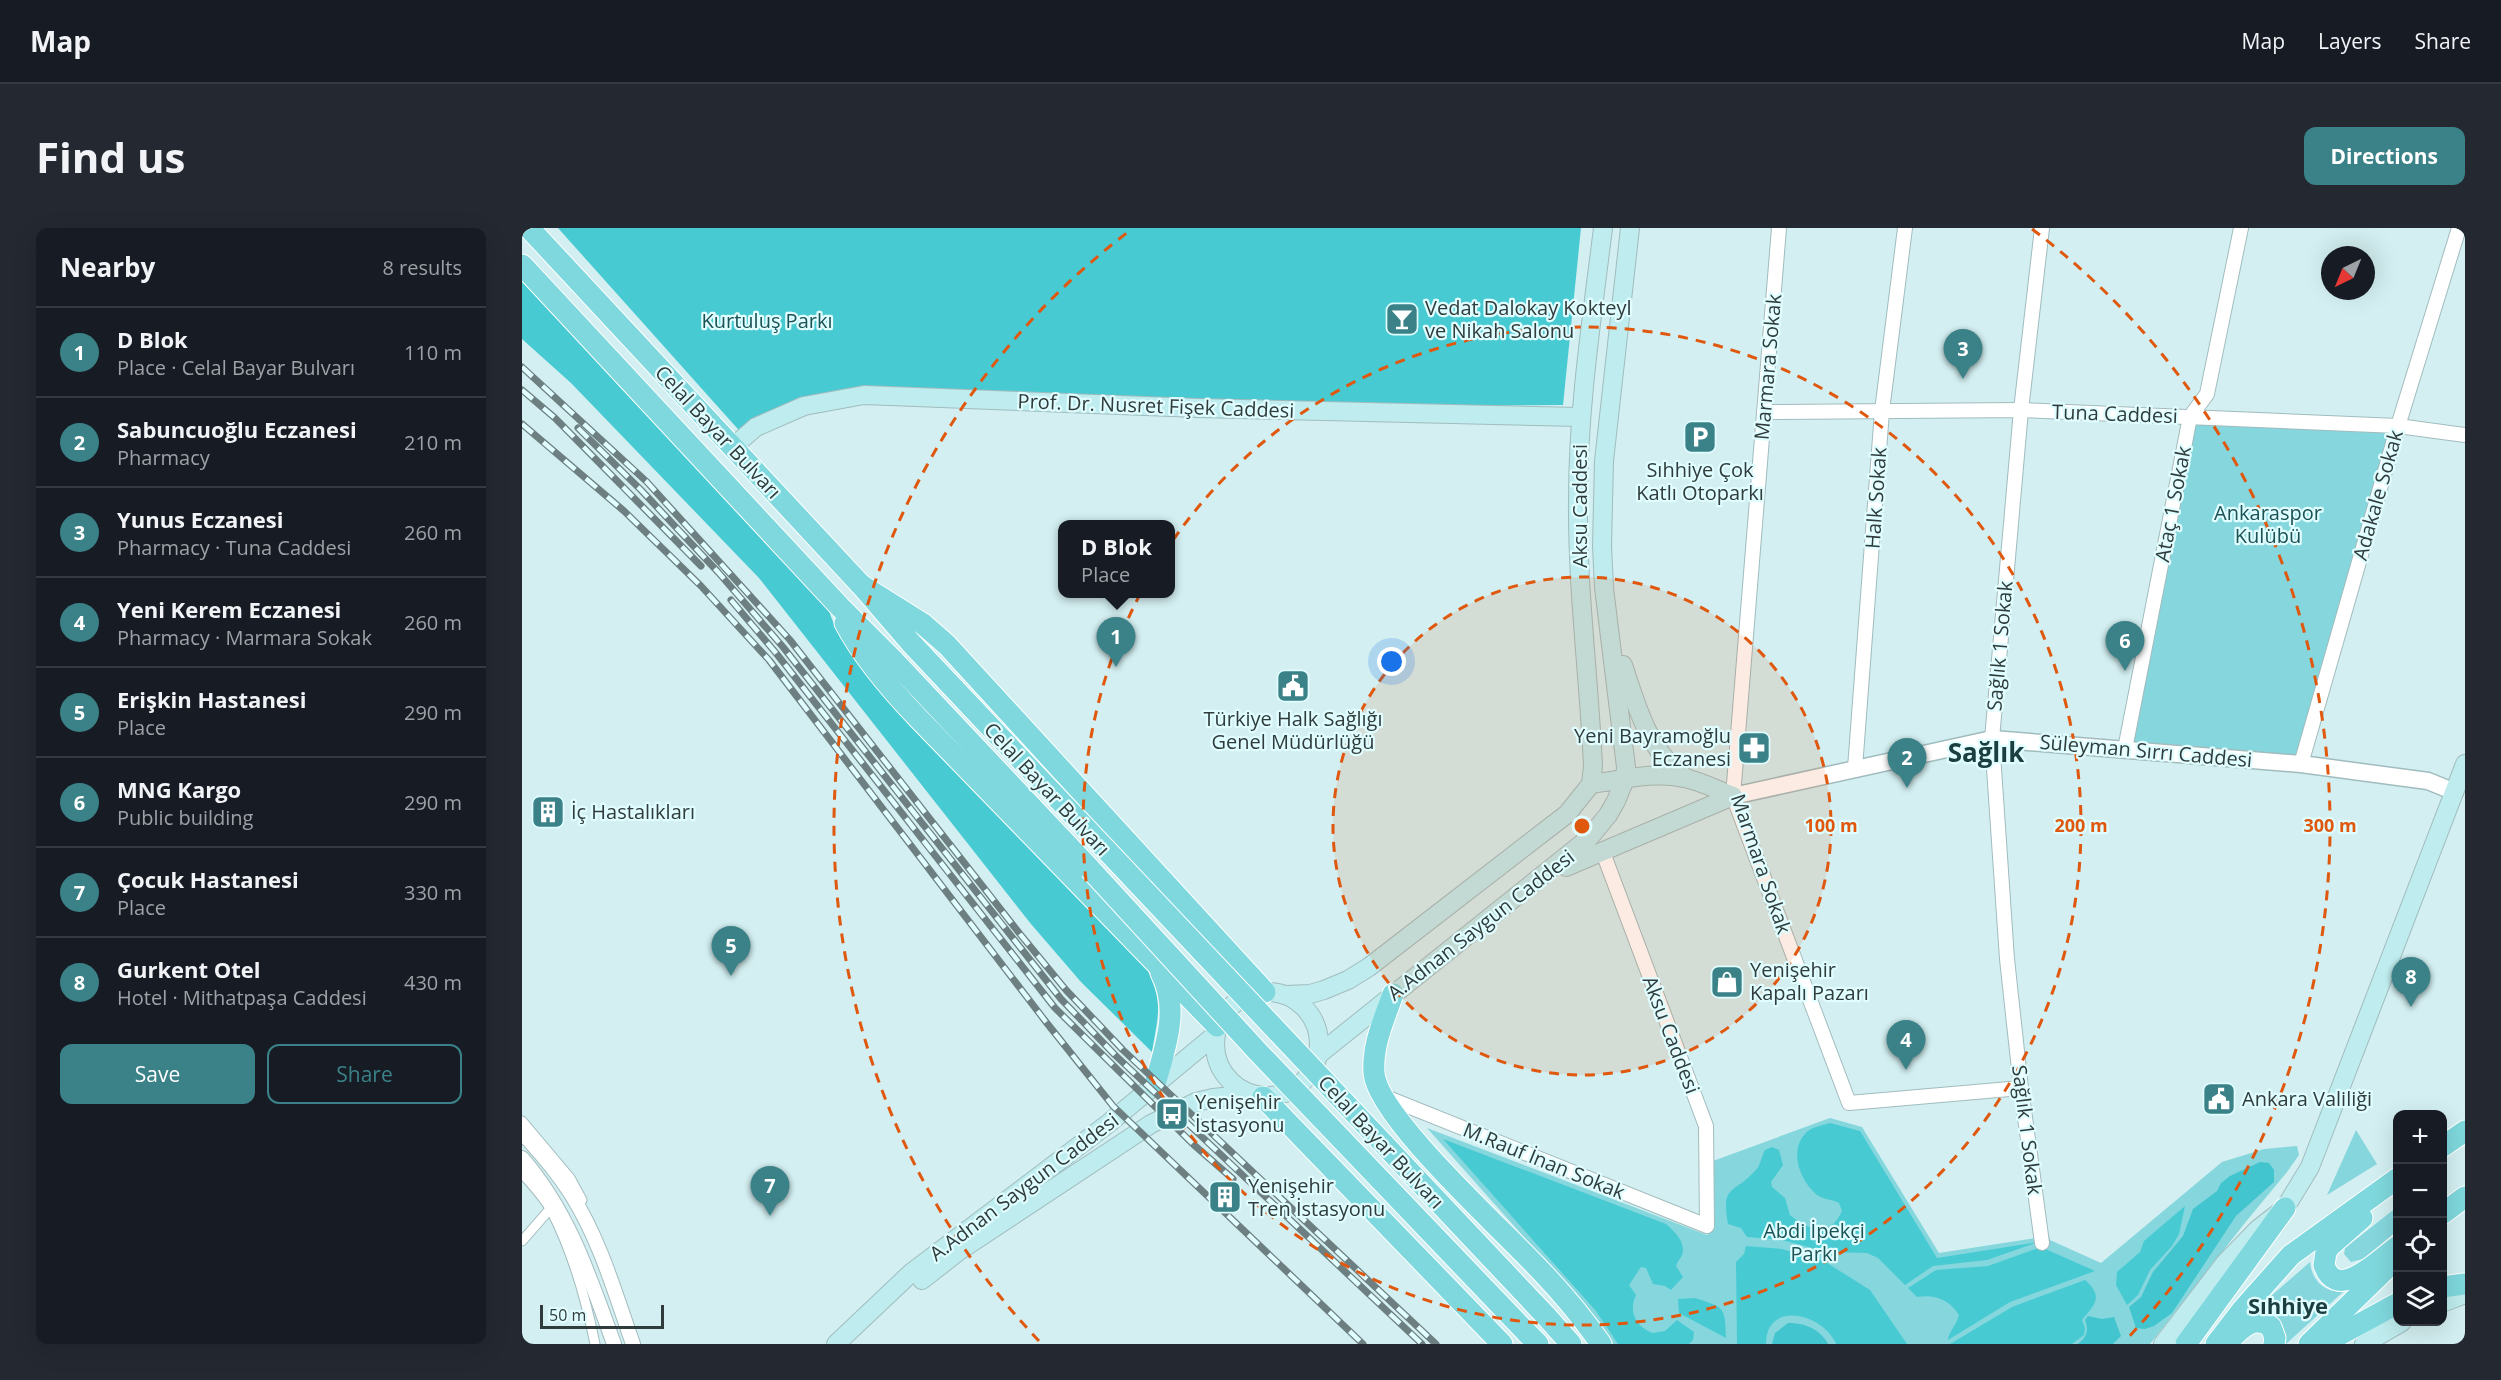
<!DOCTYPE html>
<html lang="en">
<head>
<meta charset="utf-8">
<style>
  body { margin:0; font-family:"Open Sans",sans-serif; background:#242831; color:#f1f3f6 }
  .controls { position:absolute; right:18px; bottom:18px; display:grid; overflow:hidden; border-radius:12px; box-shadow:0 6px 24px #0002 }
  .controls button { width:54px; height:54px; display:grid; place-items:center; padding:0; border:0; border-bottom:2px solid #363941; background:#171b24; color:#f1f3f6; font:30px sans-serif }
  .compass { position:absolute; left:1799px; top:18px; width:54px; height:54px; border-radius:50%; background:#171b24; box-shadow:0 6px 24px #0002; rotate:223deg }
  .scale { position:absolute; left:18px; bottom:15px; width:124px; box-sizing:border-box; padding-left:6px; border:3px solid #303c3c; border-top:0; font-size:16px; line-height:21px; white-space:nowrap; color:#303c3c; -webkit-text-stroke:4px #e0fdff; paint-order:stroke }
  .you { position:absolute; left:870px; top:434px; width:21px; height:21px; margin:-15px; border:4px solid #fff; border-radius:50%; background:#1a73e8; box-shadow:0 0 0 9px #1a73e833 }
  .badge { display:grid; place-items:center; width:39px; height:39px; border-radius:50%; background:#3a8288; color:#fff; font-size:20px; font-weight:700 }
  .pin { position:absolute; translate:-50% -50px; filter:drop-shadow(0 2px 3px #0008) }
  .pin::after { content:''; position:absolute; top:32px; width:21px; height:18px; background:inherit; clip-path:polygon(0 0,100% 0,50% 100%) }
  .popup { position:absolute; left:536px; top:292px; width:117px; height:78px; box-sizing:border-box; display:grid; place-content:center; border-radius:12px; background:#171b24; filter:drop-shadow(0 2px 4px #0005); font-size:20px; white-space:nowrap; color:#9ea1a6 }
  .popup b { font-size:22px; color:#f1f3f6 }
  .popup::after { content:''; position:absolute; left:50%; top:100%; margin-left:-12px; border:12px solid transparent; border-top-color:#171b24 }
  .list { margin:0; padding:0; list-style:none }
  h2 { display:flex; justify-content:space-between; align-items:center; height:78px; margin:0; padding:0 24px; font-size:26px }
  h2 small { font-size:20px; font-weight:400; color:#9ea1a6 }
  .list li { display:grid; grid-template-columns:39px 1fr auto; gap:18px; align-items:center; box-sizing:border-box; height:90px; padding:0 24px; border-top:2px solid #363941 }
  .list b { display:block; font-size:22px; white-space:nowrap }
  .list p { margin:0; font-size:20px; white-space:nowrap; color:#9ea1a6 }
  .list em { font-size:20px; font-style:normal; color:#9ea1a6 }
  .actions { display:flex; gap:12px; padding:18px 24px }
  .actions a { flex:1; padding:14px 0; border:2px solid #3a8288; border-radius:12px; text-align:center; font-size:21px; color:#3a8288 }
  .actions .main { background:#3a8288; color:#fff }
  .icon { flex:none; width:33px; height:33px; fill:none; stroke:currentColor; stroke-width:2; stroke-linecap:round; stroke-linejoin:round }
  .map { position:relative; flex:none; width:1943px; height:1116px; overflow:hidden; border-radius:12px }
  header { display:flex; align-items:center; gap:36px; box-sizing:border-box; height:84px; padding:0 30px; background:#171b24; border-bottom:2px solid #363941 }
  header strong { font-size:28px }
  nav { display:flex; gap:33px; margin-inline-start:auto; font-size:21px }
  .intro { display:flex; align-items:center; justify-content:space-between; box-sizing:border-box; height:144px; padding:0 36px }
  h1 { margin:0; font-size:42px }
  .button { padding:15px 27px; border-radius:12px; background:#3a8288; color:#fff; font-size:21px; font-weight:700 }
  main { display:flex; gap:36px; padding:0 36px }
  aside { flex:1; background:#171b24; border-radius:12px; box-shadow:0 6px 24px #0002 }
  .map>svg:first-child { display:block }
</style>
</head>
<body>
<header>
<strong>Map</strong>
<nav><a>Map</a><a>Layers</a><a>Share</a></nav>
</header>
<div class="intro"><h1>Find us</h1><a class="button">Directions</a></div>
<main>
<aside>
<h2>Nearby<small>8 results</small></h2>
<ul class="list">
<li><span class="badge">1</span><div><b>D Blok</b><p>Place · Celal Bayar Bulvarı</p></div><em>110 m</em></li>
<li><span class="badge">2</span><div><b>Sabuncuoğlu Eczanesi</b><p>Pharmacy</p></div><em>210 m</em></li>
<li><span class="badge">3</span><div><b>Yunus Eczanesi</b><p>Pharmacy · Tuna Caddesi</p></div><em>260 m</em></li>
<li><span class="badge">4</span><div><b>Yeni Kerem Eczanesi</b><p>Pharmacy · Marmara Sokak</p></div><em>260 m</em></li>
<li><span class="badge">5</span><div><b>Erişkin Hastanesi</b><p>Place</p></div><em>290 m</em></li>
<li><span class="badge">6</span><div><b>MNG Kargo</b><p>Public building</p></div><em>290 m</em></li>
<li><span class="badge">7</span><div><b>Çocuk Hastanesi</b><p>Place</p></div><em>330 m</em></li>
<li><span class="badge">8</span><div><b>Gurkent Otel</b><p>Hotel · Mithatpaşa Caddesi</p></div><em>430 m</em></li>
</ul>
<div class="actions"><a class="main">Save</a><a>Share</a></div>
</aside>
<div class="map">
<svg width="1943" height="1116" viewBox="0 0 1943 1116">
  <rect width="100%" height="100%" fill="#d3eff1"/>
  <g fill="#85d7dd">
    <path d="M1668 189 1876 198 1779 536 1603 521Z"/>
    <path d="M1308 890 1340 899 1417 1025 1527 1008 1528 1012 1579 1035 1700 934 1742 921 1775 918 1777 927 1765 944 1722 996 1628 1116H1091L1071 1087 905 900 1185 1007 1193 1000 1191 933Z"/>
    <path d="M1834 902 1855 936 1805 967Z"/>
    <path d="M1875 979V1003L1841 1031 1829 1034 1822 1026 1823 1020Z"/>
    <path d="M1788 1034C1790 1053 1802 1064 1821 1064L1764 1116H1761C1762 1097 1755 1088 1741 1075Z"/>
  </g>
  <g fill="#48cad3">
    <path d="M36 0H1059L1041 177 675 180 342 167 282 178 223 209Z"/>
    <path d="M0 49 306 379C312 403 327 422 342 441L621 733C642 773 637 782 630 824L559 754 509 696 237 350 49 155 0 111Z"/>
    <path d="M1308 895 1338 903 1415 1030 1516 1014 1465 1032 1411 1038 1383 1057 1356 1030 1345 1025 1305 1024 1260 1012 1225 1009 1219 1000 1206 996C1199 956 1211 967 1233 943 1239 937 1239 929 1243 922L1250 919 1257 922 1261 937 1249 954 1250 959 1263 970 1268 987C1287 1003 1308 1010 1320 983L1317 975C1310 971 1302 972 1295 967 1278 953 1265 921 1286 903 1291 899 1302 897 1308 895Z"/>
    <path d="M921 911 1144 996C1153 1004 1166 1016 1159 1029 1157 1032 1155 1035 1154 1038L1161 1049 1149 1062 1143 1058 1131 1056 1124 1040 1119 1039 1107 1057 1114 1067C1106 1084 1114 1099 1131 1105L1143 1103 1155 1092 1172 1104 1171 1112 1167 1116H1096L1074 1083Z"/>
    <path d="M1663 978 1657 1006 1650 1018 1628 1042 1616 1067 1605 1077 1594 1057 1595 1044 1618 1024 1622 1013Z"/>
    <path d="M1224 1018 1260 1021 1302 1033 1348 1062 1385 1116H1314C1302 1086 1244 1071 1244 1116H1215L1214 1034 1222 1026Z"/>
    <path d="M1519 1019 1573 1043 1488 1074 1426 1112C1426 1105 1435 1096 1437 1087 1427 1071 1412 1066 1395 1069L1386 1060 1414 1042 1466 1038Z"/>
    <path d="M1563 1052C1582 1069 1573 1076 1560 1092L1563 1100 1562 1107 1550 1116H1428L1490 1079Z"/>
    <path d="M1173 1070C1203 1080 1203 1078 1204 1110L1157 1085 1156 1071Z"/>
  </g>
  <g fill="#42c5ce">
    <path d="M1738 934 1747 935 1752 942V954L1714 988 1650 1085 1632 1098 1623 1101 1614 1100 1607 1079 1619 1069 1631 1044 1661 1008 1671 981 1695 963 1699 955 1708 948Z"/>
    <path d="M1566 1088 1580 1091 1592 1089 1599 1108 1591 1116H1556C1565 1109 1567 1102 1563 1092Z"/>
    <path d="M1266 1095C1283 1095 1298 1101 1306 1116H1250L1253 1105Z"/>
  </g>
  <g fill="none" stroke-linecap="round" stroke-linejoin="round">
    <g stroke="#a1bcbe" stroke-width="11">
      <g id="pedestrian">
        <path d="M0 893 48 950 60 972"/>
        <path d="M0 945C10 957 21 968 29 982 50 1023 64 1071 73 1116"/>
        <path d="M0 1013 28 981"/>
      </g>
    </g>
    <g stroke="#a1bcbe" stroke-width="16">
      <g id="minor">
        <path d="M1257 0 1211 568 1327 875 1499 860"/>
        <path d="M1242 184 1499 182 1876 198 1943 207"/>
        <path d="M1603 521 1668 189 1685 166 1719 0"/>
        <path d="M1779 536 1876 198 1937 0"/>
        <path d="M1333 540 1360 183 1383 0"/>
        <path d="M861 868 1185 998 1184 898 1080 622"/>
        <path d="M0 905C18 924 35 944 49 966 78 1012 93 1065 111 1116"/>
        <path d="M0 930C47 984 68 1050 92 1116"/>
        <path d="M1520 1015 1499 860 1485 731 1470 511 1499 182 1520 0"/>
      </g>
    </g>
    <g stroke="#a1bcbe" stroke-width="19">
      <path id="tertiary" d="M1211 568 1470 511 1779 536 1906 553 1933 564"/>
    </g>
    <g stroke="#a1bcbe" stroke-width="20">
      <g id="secondary">
        <path d="M220 211 234 199 282 178 342 167 675 180 1058 189"/>
        <path d="M1101 437C1115 479 1126 523 1164 550"/>
        <path d="M1069 556C1100 552 1132 543 1162 550 1179 553 1195 562 1211 568"/>
        <path d="M1044 639 1211 568"/>
        <circle cx="745" cy="816" r="52"/>
        <path d="M764 767 788 766 802 762 826 752 847 739 1045 586 1069 556 1071 538C1067 449 1055 360 1056 271 1056 180 1070 90 1081 0"/>
        <path d="M796 827 1067 610 1086 587 1094 573 1103 551 1104 539 1082 360 1080 318 1082 233 1108 0"/>
        <path d="M400 1052 437 1023 629 896 674 874 691 870 730 866"/>
        <path d="M1920 1075 1943 1066"/>
        <path d="M314 1116 389 1045 587 895 693 807"/>
        <path d="M1641 1116 1703 1035 1736 1001 1763 980 1788 939 1943 536"/>
        <path d="M1842 1116 1880 1094"/>
      </g>
    </g>
    <g stroke="#fff" stroke-width="23">
      <g id="primary">
        <path d="M7 0 339 357 389 415"/>
        <path d="M0 37 319 380 371 432 568 641"/>
        <path d="M339 357 401 396 425 417 743 764"/>
        <path d="M323 395C342 431 369 462 397 491L695 798"/>
        <path d="M871 766C862 792 850 817 852 845 855 889 984 1005 1018 1042 1040 1065 1061 1090 1079 1116"/>
        <path d="M633 856C643 820 658 781 639 745"/>
        <path d="M741 869 980 1116"/>
        <path d="M1920 919 1943 903"/>
        <path d="M1920 986 1943 969"/>
        <path d="M1840 990 1808 1018 1804 1024 1802 1037C1815 1076 1859 1030 1876 1018"/>
        <path d="M1920 1059 1943 1056"/>
        <path d="M1024 1088 1049 1116"/>
        <path d="M1005 1105 1016 1116"/>
        <path d="M1707 1113C1719 1100 1733 1086 1749 1099L1753 1110 1752 1116"/>
        <path d="M1664 1116 1763 980"/>
        <path d="M1694 1116 1721 1081 1769 1027 1876 950"/>
        <path d="M1787 1116 1866 1039"/>
        <path d="M1801 1116 1876 1075"/>
      </g>
    </g>
    <use href="#pedestrian" stroke="#fff" stroke-width="9"/>
    <use href="#minor" stroke="#fff" stroke-width="14"/>
    <use href="#tertiary" stroke="#fff" stroke-width="16"/>
    <use href="#secondary" stroke="#bfecee" stroke-width="18"/>
    <use href="#primary" stroke="#7fd8dd" stroke-width="21"/>
    <g stroke="#6d7f80" stroke-width="7">
      <g id="rail">
        <path d="M0 139 125 254 268 412 498 706 544 762 601 822 914 1116"/>
        <path d="M0 162 33 190 179 338"/>
        <path d="M0 196 102 283 179 358 247 432 524 794 591 878 841 1116"/>
        <path d="M56 200 119 262 196 344 261 419 539 771 593 827 900 1116"/>
        <path d="M209 372 254 425 533 780 672 917 711 951"/>
      </g>
    </g>
    <use href="#rail" stroke="#e0fdff" stroke-width="4.5" stroke-dasharray="14" stroke-linecap="butt"/>
    <g stroke="#fff" stroke-width="23" stroke-linecap="butt">
      <g id="primary-bridge">
        <path d="M389 415 1024 1088"/>
        <path d="M568 641 737 825 1005 1105"/>
      </g>
    </g>
    <use href="#primary-bridge" stroke="#7fd8dd" stroke-width="21"/>
  </g>
  <circle cx="1060" cy="598" r="249" fill="#df580e" fill-opacity=".12"/>
  <g fill="none" stroke="#df580e" stroke-width="3" stroke-dasharray="10 8">
    <circle cx="1060" cy="598" r="249"/>
    <circle cx="1060" cy="598" r="499"/>
    <path d="M517 1113A748 748 0 0 1 610 1M1510 1A748 748 0 0 1 1603 1113"/>
  </g>
  <defs>
    <g id="bar-square" transform="scale(1.725)"><rect x="-9" y="-9" width="18" height="18" rx="4" fill="#3a8288" stroke="#e0fdff"/><path d="M-6-5H6L.8 .8V4.5H3.5V6h-7V4.5H-.8V.8Z" fill="#fff"/></g>
    <g id="parking-square" transform="scale(1.725)"><rect x="-9" y="-9" width="18" height="18" rx="4" fill="#3a8288" stroke="#e0fdff"/><path d="M-3.5-5.5H1a3.5 3.5 0 0 1 0 7H-1V5.5H-3.5ZM-1-3.4V-.6H.8a1.4 1.4 0 0 0 0-2.8Z" fill="#fff"/></g>
    <g id="civic-square" transform="scale(1.725)"><rect x="-9" y="-9" width="18" height="18" rx="4" fill="#3a8288" stroke="#e0fdff"/><path d="M-.6-6.5H3V-4.5H.6V-3L4-1V1h2V6H-6V1h2V-1L-.6-3ZM-1.2 2.5V6h2.4V2.5Z" fill="#fff"/></g>
    <g id="pharmacy-square" transform="scale(1.725)"><rect x="-9" y="-9" width="18" height="18" rx="4" fill="#3a8288" stroke="#e0fdff"/><path d="M-2-6h4v4h4v4h-4v4h-4v-4h-4v-4h4Z" fill="#fff"/></g>
    <g id="building-square" transform="scale(1.725)"><rect x="-9" y="-9" width="18" height="18" rx="4" fill="#3a8288" stroke="#e0fdff"/><path d="M-4-6H4V6H1V3H-1V6H-4ZM-2.5-4.3h1.7v1.8h-1.7ZM.8-4.3h1.7v1.8H.8ZM-2.5-1h1.7V.8h-1.7ZM.8-1h1.7V.8H.8Z" fill="#fff"/></g>
    <g id="shop-square" transform="scale(1.725)"><rect x="-9" y="-9" width="18" height="18" rx="4" fill="#3a8288" stroke="#e0fdff"/><path d="M-5-2.5h2.3a2.7 3.5 0 0 1 5.4 0H5L5.5 6h-11ZM-1.5-2.5h3a1.5 2.3 0 0 0-3 0Z" fill="#fff"/></g>
    <g id="bus-square" transform="scale(1.725)"><rect x="-9" y="-9" width="18" height="18" rx="4" fill="#3a8288" stroke="#e0fdff"/><path d="M-5-6H5V4H4V6H2V4H-2V6H-4V4H-5ZM-3.5-4V0h7V-4ZM-3.5 1.2v1.5H-2V1.2ZM2 1.2v1.5H3.5V1.2Z" fill="#fff"/></g>
  </defs>
  <g fill-rule="evenodd">
    <use href="#bar-square" x="880" y="91"/>
    <use href="#parking-square" x="1178" y="209"/>
    <use href="#civic-square" x="771" y="458"/>
    <use href="#pharmacy-square" x="1232" y="520"/>
    <use href="#building-square" x="26" y="584"/>
    <use href="#shop-square" x="1205" y="754"/>
    <use href="#civic-square" x="1697" y="871"/>
    <use href="#bus-square" x="650" y="886"/>
    <use href="#building-square" x="703" y="969"/>
  </g>
  <g text-anchor="middle" stroke-width="4.5" stroke-linejoin="round" paint-order="stroke">
    <g font-size="20" fill="#303c3c" stroke="#e0fdff" text-anchor="start">
      <text x="903" y="87">Vedat Dalokay Kokteyl<tspan x="903" dy="23">ve Nikah Salonu</tspan></text>
      <text x="1178" y="249" text-anchor="middle">Sıhhiye Çok<tspan x="1178" dy="23">Katlı Otoparkı</tspan></text>
      <text x="771" y="498" text-anchor="middle">Türkiye Halk Sağlığı<tspan x="771" dy="23">Genel Müdürlüğü</tspan></text>
      <text x="1209" y="515" text-anchor="end">Yeni Bayramoğlu<tspan x="1209" dy="23">Eczanesi</tspan></text>
      <text x="49" y="591">İç Hastalıkları</text>
      <text x="1228" y="749">Yenişehir<tspan x="1228" dy="23">Kapalı Pazarı</tspan></text>
      <text x="1720" y="878">Ankara Valiliği</text>
      <text x="673" y="881">Yenişehir<tspan x="673" dy="23">İstasyonu</tspan></text>
      <text x="726" y="965">Yenişehir<tspan x="726" dy="23">Tren İstasyonu</tspan></text>
    </g>
    <g font-size="20" fill="#1b5256" stroke="#e0fdff">
      <text x="245" y="100">Kurtuluş Parkı</text>
      <text x="1746" y="292">Ankaraspor<tspan x="1746" dy="23">Kulübü</tspan></text>
      <text x="1292" y="1010">Abdi İpekçi<tspan x="1292" dy="23">Parkı</tspan></text>
    </g>
    <g font-size="20" fill="#303c3c" stroke="#e0fdff">
      <text transform="translate(1246 139) rotate(-85)" y="7">Marmara Sokak</text>
      <text transform="translate(634 178) rotate(2)" y="7">Prof. Dr. Nusret Fişek Caddesi</text>
      <text transform="translate(1593 186) rotate(2)" y="7">Tuna Caddesi</text>
      <text transform="translate(196 204) rotate(47)" y="7">Celal Bayar Bulvarı</text>
      <text transform="translate(1856 267) rotate(-74)" y="7">Adakale Sokak</text>
      <text transform="translate(1354 270) rotate(-86)" y="7">Halk Sokak</text>
      <text transform="translate(1651 276) rotate(-79)" y="7">Ataç 1 Sokak</text>
      <text transform="translate(1058 278) rotate(-90)" y="7">Aksu Caddesi</text>
      <text transform="translate(1478 418) rotate(-85)" y="7">Sağlık 1 Sokak</text>
      <text transform="translate(1624 523) rotate(5)" y="7">Süleyman Sırrı Caddesi</text>
      <text transform="translate(525 561) rotate(47)" y="7">Celal Bayar Bulvarı</text>
      <text transform="translate(1239 636) rotate(71)" y="7">Marmara Sokak</text>
      <text transform="translate(959 697) rotate(-38)" y="7">A.Adnan Saygun Caddesi</text>
      <text transform="translate(1149 807) rotate(69)" y="7">Aksu Caddesi</text>
      <text transform="translate(1505 902) rotate(83)" y="7">Sağlık 1 Sokak</text>
      <text transform="translate(859 914) rotate(47)" y="7">Celal Bayar Bulvarı</text>
      <text transform="translate(1022 933) rotate(22)" y="7">M.Rauf İnan Sokak</text>
      <text transform="translate(502 959) rotate(-37)" y="7">A.Adnan Saygun Caddesi</text>
    </g>
    <g font-size="22" font-weight="bold" fill="#1b3e40" stroke="#e0fdff">
      <text x="1766" y="1086">Sıhhiye</text>
    </g>
    <g font-size="26" font-weight="bold" fill="#1b3e40" stroke="#e0fdff">
      <text x="1464" y="534">Sağlık</text>
    </g>
  </g>
  <circle cx="1060" cy="598" r="9" fill="#df580e" stroke="#e0fdff" stroke-width="3"/>
  <g font-size="18" text-anchor="middle" font-weight="bold" fill="#df580e" stroke="#e0fdff" stroke-width="4.5" stroke-linejoin="round" paint-order="stroke">
    <text x="1309" y="604">100 m</text>
    <text x="1559" y="604">200 m</text>
    <text x="1808" y="604">300 m</text>
  </g>
</svg>
<div class="controls">
<button>+</button>
<button>−</button>
<button><svg class="icon" aria-label="locate" viewBox="0 0 24 24"><circle cx="12" cy="12" r="6"/><path d="M12 2v4M12 18v4M2 12h4M18 12h4"/></svg></button>
<button><svg class="icon" aria-label="layers" viewBox="0 0 24 24"><path d="M12 4l9 5-9 5-9-5zM3 14l9 5 9-5"/></svg></button>
</div>
<svg class="compass" viewBox="-18 -18 36 36"><path d="M0-13l5 13h-10z" fill="#e53935"/><path d="M0 13l5-13h-10z" fill="#9ea1a6"/></svg>
<div class="scale">50 m</div>
<div class="you"></div>
<div class="pin badge" style="left:594px;top:439px">1</div>
<div class="popup"><b>D Blok</b>Place</div>
<div class="pin badge" style="left:1385px;top:560px">2</div>
<div class="pin badge" style="left:1441px;top:151px">3</div>
<div class="pin badge" style="left:1384px;top:842px">4</div>
<div class="pin badge" style="left:209px;top:748px">5</div>
<div class="pin badge" style="left:1603px;top:443px">6</div>
<div class="pin badge" style="left:248px;top:988px">7</div>
<div class="pin badge" style="left:1889px;top:779px">8</div>
</div>
</main>
</body>
</html>
